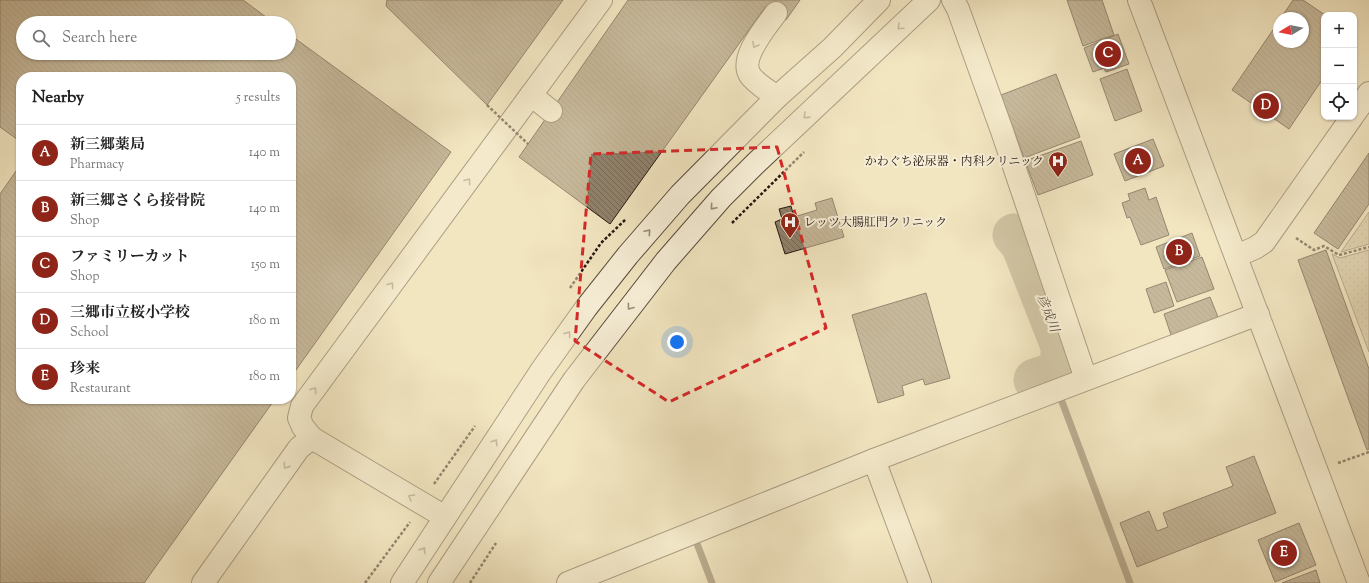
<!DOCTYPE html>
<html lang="en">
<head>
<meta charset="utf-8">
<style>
  body { margin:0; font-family:"Sorts Mill Goudy","Noto Serif JP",serif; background:#f2f2f2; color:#222 }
  .controls { position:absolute; right:12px; top:12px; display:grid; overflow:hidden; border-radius:8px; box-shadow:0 1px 3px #0004 }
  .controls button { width:36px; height:36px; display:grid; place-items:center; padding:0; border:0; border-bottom:1px solid #e0e0e0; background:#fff; color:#222; font:20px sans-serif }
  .compass { position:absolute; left:1273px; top:12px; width:36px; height:36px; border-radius:50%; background:#fff; box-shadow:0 1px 3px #0004; rotate:260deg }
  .you { position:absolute; left:677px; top:342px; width:14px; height:14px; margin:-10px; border:3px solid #fff; border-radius:50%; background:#1a73e8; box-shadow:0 0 0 6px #1a73e833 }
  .badge { display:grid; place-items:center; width:26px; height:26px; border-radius:50%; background:#8f2418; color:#fff; font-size:13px; font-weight:700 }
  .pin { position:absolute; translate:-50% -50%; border:2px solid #fff; box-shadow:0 1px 4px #0006 }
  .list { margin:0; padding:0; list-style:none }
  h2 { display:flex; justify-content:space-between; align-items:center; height:52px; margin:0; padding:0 16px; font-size:17px }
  h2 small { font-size:13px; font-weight:400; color:#767676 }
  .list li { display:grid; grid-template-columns:26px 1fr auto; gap:12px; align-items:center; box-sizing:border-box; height:56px; padding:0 16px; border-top:1px solid #e0e0e0 }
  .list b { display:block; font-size:15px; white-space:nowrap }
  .list p { margin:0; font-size:13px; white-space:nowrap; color:#767676 }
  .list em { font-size:13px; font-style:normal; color:#767676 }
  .icon { flex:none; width:22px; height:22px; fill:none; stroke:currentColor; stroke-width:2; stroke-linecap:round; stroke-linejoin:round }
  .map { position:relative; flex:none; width:1369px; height:583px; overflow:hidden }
  .search { position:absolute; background:#fff; box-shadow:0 1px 3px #0004; left:16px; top:16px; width:280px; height:44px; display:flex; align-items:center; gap:10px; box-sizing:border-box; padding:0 14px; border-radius:22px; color:#767676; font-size:15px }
  .panel { position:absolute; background:#fff; box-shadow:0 1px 3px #0004; left:16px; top:72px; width:280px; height:332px; border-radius:16px }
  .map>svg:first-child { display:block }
</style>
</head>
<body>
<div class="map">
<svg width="1369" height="583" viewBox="0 0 1369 583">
  <defs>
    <pattern id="grass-dots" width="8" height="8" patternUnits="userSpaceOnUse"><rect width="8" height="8" fill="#cfc3a3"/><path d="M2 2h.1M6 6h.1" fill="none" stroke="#b2a78b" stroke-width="1.8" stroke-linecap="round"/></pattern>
    <pattern id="building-back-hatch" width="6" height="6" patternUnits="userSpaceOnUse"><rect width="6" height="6" fill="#90826c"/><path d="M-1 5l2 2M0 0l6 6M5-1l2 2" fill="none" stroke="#756957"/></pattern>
  </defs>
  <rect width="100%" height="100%" fill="#f2e6c1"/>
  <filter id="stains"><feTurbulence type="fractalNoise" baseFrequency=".005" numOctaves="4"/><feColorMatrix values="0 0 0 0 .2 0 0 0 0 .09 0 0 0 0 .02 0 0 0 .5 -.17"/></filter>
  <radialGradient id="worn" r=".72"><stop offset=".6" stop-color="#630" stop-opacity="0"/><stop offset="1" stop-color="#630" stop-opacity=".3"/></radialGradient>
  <g fill="url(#grass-dots)" stroke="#7a6c59">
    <path d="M1369 212V244L1341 252Z"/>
    <path d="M1369 250V352L1332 254 1340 258Z"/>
  </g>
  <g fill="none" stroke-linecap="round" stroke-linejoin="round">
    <g stroke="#766855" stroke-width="7">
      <path d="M1052 375 1130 583"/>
      <path d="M696 541 712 583"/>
    </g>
    <path stroke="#ac9f84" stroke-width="43" d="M1014 235 1022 244 1062 346V363L1053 374 1035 380"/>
  </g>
  <g fill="url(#building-back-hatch)" stroke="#25160f">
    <path d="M0 0H243L274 23H23V53H289V34L451 152 291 377V77H21V142L0 127Z"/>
    <path d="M387 0H563L487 105 386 6Z"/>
    <path d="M628 0H800L786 20 766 6 610 224 519 157Z"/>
    <path d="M1067 0H1102L1114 35 1083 46Z"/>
    <path d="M1293 0H1303L1325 15H1324V77L1289 129 1232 90 1279 21V42H1303V18H1281Z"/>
    <path d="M1118 34 1129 64 1106 72 1104 68 1093 72 1084 48Z"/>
    <path d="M1127 69 1142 111 1115 121 1100 79Z"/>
    <path d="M1056 74 1080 137 1024 158 1001 95Z"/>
    <path d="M1153 139 1164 166 1125 181 1114 154Z"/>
    <path d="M1081 141 1093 175 1038 195 1025 161Z"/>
    <path d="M1369 153V204L1338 249 1314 233Z"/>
    <path d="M21 164V399H275L144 583H0V194Z"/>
    <path d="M1145 188 1149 200 1156 197 1169 235 1141 245 1130 217 1127 218 1122 203 1130 200 1128 194Z"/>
    <path d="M832 198 844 237 785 254 775 222 782 219 779 209 791 206 794 217 817 210 815 203Z"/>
    <path d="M1192 233 1200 256 1164 269 1156 247Z"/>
    <path d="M1326 250 1369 369V449L1367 450 1298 260Z"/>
    <path d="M1202 257 1214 289 1177 302 1165 270Z"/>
    <path d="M1166 282 1174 306 1154 313 1146 289Z"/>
    <path d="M926 293 950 378 925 385 923 379 902 386 904 395 878 403 852 315Z"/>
    <path d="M1210 297 1218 317 1171 335 1164 314Z"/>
    <path d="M1254 456 1276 513 1137 567 1120 523 1149 511 1157 531 1168 527 1163 513 1233 486 1226 467Z"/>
    <path d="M1299 523 1316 565 1275 582 1258 540Z"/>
    <path d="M1316 570 1320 583H1282Z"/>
  </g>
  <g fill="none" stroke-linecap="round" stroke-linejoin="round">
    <g stroke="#584a3c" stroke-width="24">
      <g id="minor">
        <path d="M953 0 958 9 1002 131 1086 379"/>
        <path d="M1139 0 1359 583"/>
        <path d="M776 13C766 27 739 58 750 75 756 84 769 91 777 97"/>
        <path d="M531 95 551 111"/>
        <path d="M1354 114 1369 93"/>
        <path d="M1236 256 1255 248 1264 242 1352 117"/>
        <path d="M874 460 920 583"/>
        <path d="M445 517 312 438 303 427 299 418 302 406 601 0"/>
        <path d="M203 583 299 448 312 438"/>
        <path d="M402 583 541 371 586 308 628 255 680 195 777 97 832 48 879 0"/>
        <path d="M439 583 574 380 666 261 721 198 755 164 929 0"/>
        <path d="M568 583 874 460 1258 314"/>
      </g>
    </g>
    <g stroke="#25160f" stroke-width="2.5" stroke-dasharray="3 2" stroke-linecap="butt">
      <path d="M732 223 804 152"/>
      <path d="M1296 238 1314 250 1324 246 1339 255 1369 247"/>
      <path d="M570 288 601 243 626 219"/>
      <path d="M1338 463 1369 452"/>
      <path d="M434 484 475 426"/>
      <path d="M365 583 410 522"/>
      <path d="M470 583 496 543"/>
    </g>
    <use href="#minor" stroke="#f7efd7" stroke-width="22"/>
    <path stroke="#25160f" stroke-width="2.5" stroke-dasharray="3 2" stroke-linecap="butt" d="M487 105 528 144"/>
  </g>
  <defs><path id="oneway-chevron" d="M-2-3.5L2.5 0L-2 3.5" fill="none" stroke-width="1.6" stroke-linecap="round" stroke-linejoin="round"/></defs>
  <g stroke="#988d7d">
    <use href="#oneway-chevron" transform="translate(900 27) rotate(137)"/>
    <use href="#oneway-chevron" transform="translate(755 45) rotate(119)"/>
    <use href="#oneway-chevron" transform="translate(806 116) rotate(136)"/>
    <use href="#oneway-chevron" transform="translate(468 181) rotate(-54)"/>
    <use href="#oneway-chevron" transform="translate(713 207) rotate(131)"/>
    <use href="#oneway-chevron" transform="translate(648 232) rotate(-49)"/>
    <use href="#oneway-chevron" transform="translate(391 285) rotate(-54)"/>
    <use href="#oneway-chevron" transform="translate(630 307) rotate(127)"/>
    <use href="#oneway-chevron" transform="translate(568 334) rotate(-55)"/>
    <use href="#oneway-chevron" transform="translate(314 390) rotate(-54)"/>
    <use href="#oneway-chevron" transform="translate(495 442) rotate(-57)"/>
    <use href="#oneway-chevron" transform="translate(286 466) rotate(125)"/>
    <use href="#oneway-chevron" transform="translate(411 497) rotate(-149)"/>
    <use href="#oneway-chevron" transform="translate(423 550) rotate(-57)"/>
  </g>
  <path d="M0 0H1369V583H0ZM777 147 826 328 669 402 575 341 591 154Z" fill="#f2e6c1" fill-opacity=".55" fill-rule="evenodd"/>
  <path fill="none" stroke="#d62828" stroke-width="3" stroke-dasharray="8 5" stroke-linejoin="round" d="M777 147 826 328 669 402 575 341 591 154Z"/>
  <defs>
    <g id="hospital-pin" transform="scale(1)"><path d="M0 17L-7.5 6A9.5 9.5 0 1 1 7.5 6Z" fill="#8f2418" stroke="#f7efd7"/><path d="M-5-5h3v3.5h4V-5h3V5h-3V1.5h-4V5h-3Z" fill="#fff"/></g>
  </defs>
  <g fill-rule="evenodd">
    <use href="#hospital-pin" x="1058" y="161"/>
    <use href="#hospital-pin" x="790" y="222"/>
  </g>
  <g text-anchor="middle" stroke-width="4" stroke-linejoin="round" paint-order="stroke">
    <g font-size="12" fill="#25160f" stroke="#f7efd7" text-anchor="end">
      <text x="1044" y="165">かわぐち泌尿器・内科クリニック</text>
      <text x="804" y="226" text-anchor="start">レッツ大腸肛門クリニック</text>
    </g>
    <g font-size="13" font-style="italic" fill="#5b4d3e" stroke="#f7efd7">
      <text transform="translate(1049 313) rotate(69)" y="5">彦成川</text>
    </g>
  </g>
  <rect width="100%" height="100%" filter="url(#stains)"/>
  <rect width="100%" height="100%" fill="url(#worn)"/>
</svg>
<div class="controls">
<button>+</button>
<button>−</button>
<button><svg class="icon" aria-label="locate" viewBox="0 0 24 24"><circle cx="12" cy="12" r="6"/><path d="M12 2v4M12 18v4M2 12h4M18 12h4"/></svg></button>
</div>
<svg class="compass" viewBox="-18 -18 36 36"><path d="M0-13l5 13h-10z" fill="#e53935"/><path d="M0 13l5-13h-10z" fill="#767676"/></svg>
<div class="you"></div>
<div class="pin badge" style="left:1138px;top:161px">A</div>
<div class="pin badge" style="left:1179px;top:252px">B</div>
<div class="pin badge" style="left:1108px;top:54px">C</div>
<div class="pin badge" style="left:1266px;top:106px">D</div>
<div class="pin badge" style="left:1284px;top:553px">E</div>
<div class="search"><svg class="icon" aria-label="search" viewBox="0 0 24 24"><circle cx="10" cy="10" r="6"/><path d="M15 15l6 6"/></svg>Search here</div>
<section class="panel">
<h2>Nearby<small>5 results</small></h2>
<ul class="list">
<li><span class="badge">A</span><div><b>新三郷薬局</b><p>Pharmacy</p></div><em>140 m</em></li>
<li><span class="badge">B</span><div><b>新三郷さくら接骨院</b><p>Shop</p></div><em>140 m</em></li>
<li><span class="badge">C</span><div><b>ファミリーカット</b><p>Shop</p></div><em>150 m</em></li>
<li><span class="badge">D</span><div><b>三郷市立桜小学校</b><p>School</p></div><em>180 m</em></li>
<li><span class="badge">E</span><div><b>珍来</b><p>Restaurant</p></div><em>180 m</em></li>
</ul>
</section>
</div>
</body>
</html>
